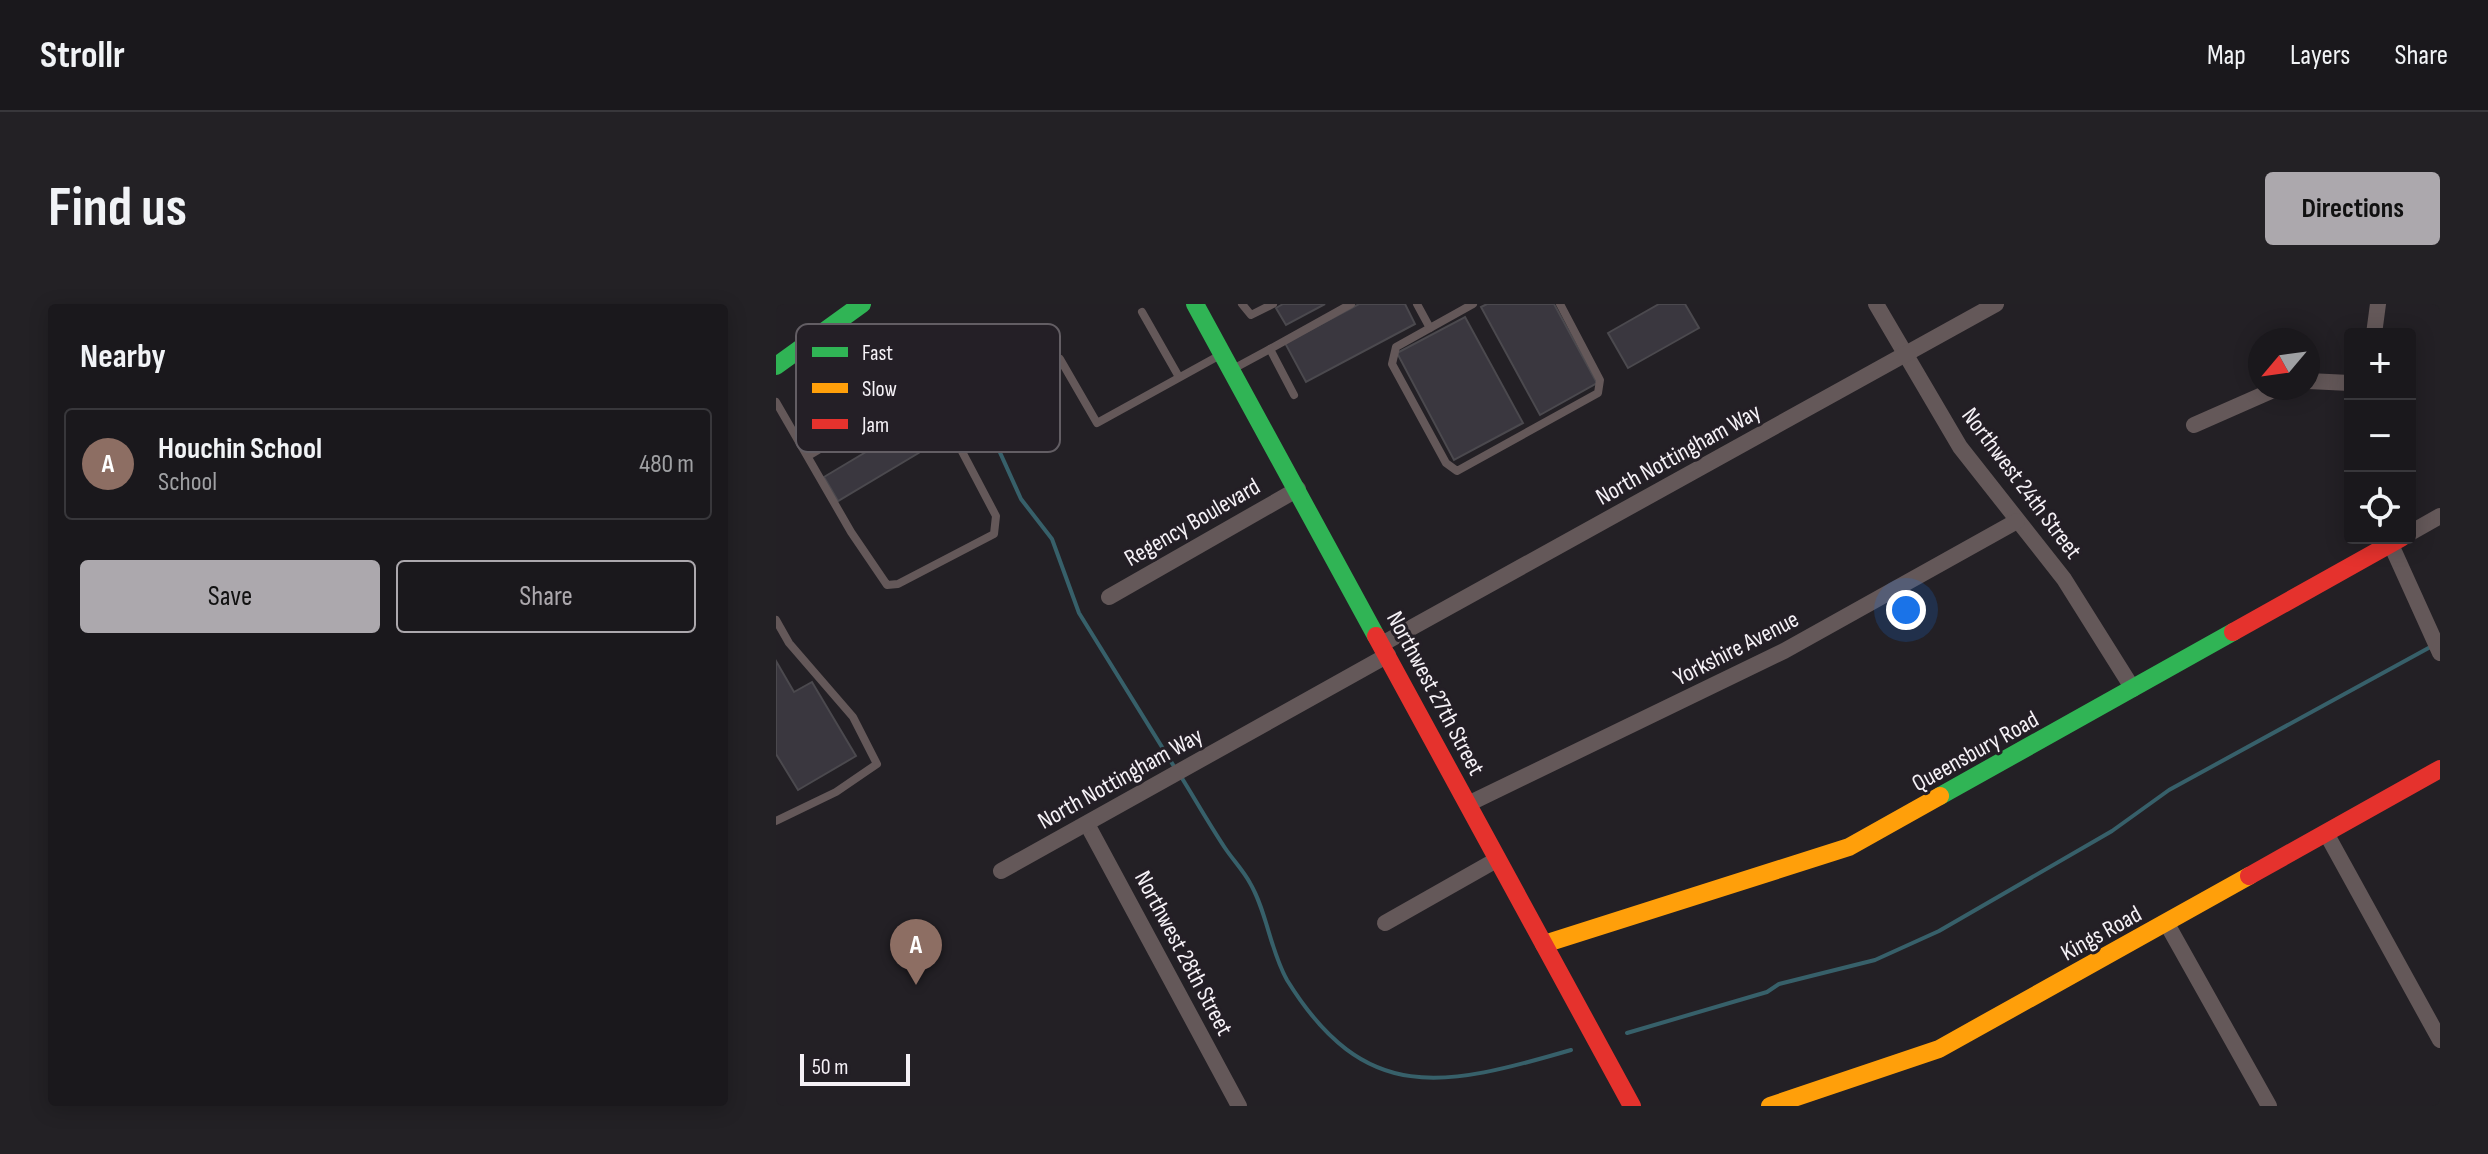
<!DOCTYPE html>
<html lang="en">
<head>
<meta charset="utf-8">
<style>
  body { margin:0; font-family:"Sofia Sans Condensed",sans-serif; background:#232125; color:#f1f3f6 }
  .controls { position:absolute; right:24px; top:24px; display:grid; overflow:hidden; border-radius:8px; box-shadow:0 4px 20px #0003 }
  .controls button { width:72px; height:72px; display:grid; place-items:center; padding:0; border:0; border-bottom:2px solid #38373b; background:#1a181c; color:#f1f3f6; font:40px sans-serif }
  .compass { position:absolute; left:1472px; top:24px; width:72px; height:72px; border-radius:50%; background:#1a181c; box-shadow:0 4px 20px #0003; rotate:241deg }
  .scale { position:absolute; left:24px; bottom:20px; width:110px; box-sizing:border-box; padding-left:8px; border:4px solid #f5f1f6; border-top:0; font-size:22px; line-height:28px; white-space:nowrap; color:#f5f1f6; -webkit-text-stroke:6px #241f26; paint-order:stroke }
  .you { position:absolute; left:1130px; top:306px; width:28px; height:28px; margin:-20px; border:6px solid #fff; border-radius:50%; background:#1a73e8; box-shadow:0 0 0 12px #1a73e833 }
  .badge { display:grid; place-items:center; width:52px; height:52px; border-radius:50%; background:#aca8ad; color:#fff; font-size:26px; font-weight:700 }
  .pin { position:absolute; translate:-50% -66px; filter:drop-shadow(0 2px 4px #0008) }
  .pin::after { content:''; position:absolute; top:42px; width:28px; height:24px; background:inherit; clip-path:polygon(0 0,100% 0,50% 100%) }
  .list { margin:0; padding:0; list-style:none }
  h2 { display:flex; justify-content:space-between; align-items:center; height:104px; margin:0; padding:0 32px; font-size:34px }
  h2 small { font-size:26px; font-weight:400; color:#9fa0a3 }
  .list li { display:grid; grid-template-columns:52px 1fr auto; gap:24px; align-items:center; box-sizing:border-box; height:112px; margin:0 16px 16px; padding:0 16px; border:2px solid #38373b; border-radius:8px }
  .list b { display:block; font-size:30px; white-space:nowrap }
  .list p { margin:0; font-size:26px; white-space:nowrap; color:#9fa0a3 }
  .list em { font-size:26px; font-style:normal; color:#9fa0a3 }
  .actions { display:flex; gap:16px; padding:24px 32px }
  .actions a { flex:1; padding:18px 0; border:2px solid #aca8ad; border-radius:8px; text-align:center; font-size:28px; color:#aca8ad }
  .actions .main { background:#aca8ad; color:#111 }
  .icon { flex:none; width:44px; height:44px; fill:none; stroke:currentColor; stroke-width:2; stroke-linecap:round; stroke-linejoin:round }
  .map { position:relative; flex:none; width:1664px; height:802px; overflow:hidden; border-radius:8px }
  header { display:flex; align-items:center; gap:48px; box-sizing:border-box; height:112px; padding:0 40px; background:#1a181c; border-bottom:2px solid #38373b }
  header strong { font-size:38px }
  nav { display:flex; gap:44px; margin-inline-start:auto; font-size:28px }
  .intro { display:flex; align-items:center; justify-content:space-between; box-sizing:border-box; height:192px; padding:0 48px }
  h1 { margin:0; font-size:56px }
  .button { padding:20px 36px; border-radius:8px; background:#aca8ad; color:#111; font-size:28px; font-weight:700 }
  main { display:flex; gap:48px; padding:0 48px }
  aside { flex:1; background:#1a181c; border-radius:8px; box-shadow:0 4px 20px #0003 }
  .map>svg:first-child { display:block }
</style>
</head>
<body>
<header>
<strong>Strollr</strong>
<nav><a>Map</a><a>Layers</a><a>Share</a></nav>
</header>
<div class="intro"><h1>Find us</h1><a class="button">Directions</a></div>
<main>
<aside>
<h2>Nearby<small></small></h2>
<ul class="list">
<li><span class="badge" style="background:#8d6e63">A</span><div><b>Houchin School</b><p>School</p></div><em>480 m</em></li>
</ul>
<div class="actions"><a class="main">Save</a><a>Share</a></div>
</aside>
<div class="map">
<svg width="1664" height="802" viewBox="0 0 1664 802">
  <rect width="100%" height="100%" fill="#232025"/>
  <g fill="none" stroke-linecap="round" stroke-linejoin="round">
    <g stroke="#37606a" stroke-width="4">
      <path d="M180 51 245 195 276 235 303 309 399 464"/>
      <path d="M404 471C419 495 433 520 449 544 457 556 467 566 474 579 491 608 494 646 511 676 589 802 668 783 795 746"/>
      <path d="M851 729 991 688 1003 680 1099 656 1163 627 1336 527 1393 486 1658 341"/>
    </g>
  </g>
  <g fill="#3a373f" stroke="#4b494e" stroke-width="2">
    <path d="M507 0H549L510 21 500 4Z"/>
    <path d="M583 0H629L639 20 530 78 509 39Z"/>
    <path d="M711 0H778L821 79 764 111 705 3Z"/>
    <path d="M883 0H909L923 24 852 64 832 29Z"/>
    <path d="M689 13 747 119 678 156 621 49Z"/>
    <path d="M142 117 156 141 62 197 48 173Z"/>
    <path d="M0 357 18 388 36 378 80 452 22 486 0 450Z"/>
  </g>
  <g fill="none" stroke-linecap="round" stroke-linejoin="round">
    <g stroke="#645859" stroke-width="8">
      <path d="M466 0 475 11 497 0"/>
      <path d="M641 0 654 24 620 43 616 60 670 159 681 167 822 89 824 76 784 0"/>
      <path d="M366 8 403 73"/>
      <path d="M654 24 697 0"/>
      <path d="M51 26 102 109"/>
      <path d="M494 45 575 0"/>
      <path d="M284 55 321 119 446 50"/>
      <path d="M457 65 494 45 518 91"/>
      <path d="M0 98 75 228 111 281 122 280 218 230 220 212 151 81 32 152"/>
      <path d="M0 316 13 339 77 413 101 460 60 488 0 517"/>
    </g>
    <g stroke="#645859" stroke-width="16">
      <path d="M1100 0 1184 143 1288 275 1357 385"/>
      <path d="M1598 30 1602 0"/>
      <path d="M1532 77 1574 79"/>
      <path d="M1418 121 1502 84"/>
      <path d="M1634 229 1664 212"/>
      <path d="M1612 234 1664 349"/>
      <path d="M333 293 522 185"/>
      <path d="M606 340 1220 0"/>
      <path d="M692 500 1008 347 1241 217"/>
      <path d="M311 520 463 802"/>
      <path d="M1550 529 1664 736"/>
      <path d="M225 567 612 351"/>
      <path d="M609 619 722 555"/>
      <path d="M1391 620 1493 802"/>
    </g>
    <g stroke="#30b455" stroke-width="18">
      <path d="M419 0 600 332"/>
      <path d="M0 62 86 0"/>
      <path d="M1164 492 1457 328"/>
    </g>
    <g stroke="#ff9f0a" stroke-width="18">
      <path d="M768 640 1073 543 1164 492"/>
      <path d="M994 802 1163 745 1473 572"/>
    </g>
    <g stroke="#e5322d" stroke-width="18">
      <path d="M1457 328 1625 234"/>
      <path d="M600 332 856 802"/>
      <path d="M1473 572 1664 465"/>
    </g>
  </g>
  <g text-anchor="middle" stroke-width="6" stroke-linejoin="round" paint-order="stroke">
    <g font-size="24" fill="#f5f1f6" stroke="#241f26">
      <text transform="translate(902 150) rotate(-29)" y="8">North Nottingham Way</text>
      <text transform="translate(1246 179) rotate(53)" y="8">Northwest 24th Street</text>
      <text transform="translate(416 218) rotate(-30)" y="8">Regency Boulevard</text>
      <text transform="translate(960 344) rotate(-27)" y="8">Yorkshire Avenue</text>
      <text transform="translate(660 389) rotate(62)" y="8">Northwest 27th Street</text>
      <text transform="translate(1199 447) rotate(-29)" y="8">Queensbury Road</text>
      <text transform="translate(344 474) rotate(-29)" y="8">North Nottingham Way</text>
      <text transform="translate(1325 629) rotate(-29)" y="8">Kings Road</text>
      <text transform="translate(408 649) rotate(62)" y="8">Northwest 28th Street</text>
    </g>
  </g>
  <rect x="20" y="20" width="264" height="128" rx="12" fill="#241f26" stroke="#635e64" stroke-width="2"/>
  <rect x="36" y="43" width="36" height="10" fill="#30b455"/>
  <rect x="36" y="79" width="36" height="10" fill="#ff9f0a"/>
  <rect x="36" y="115" width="36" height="10" fill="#e5322d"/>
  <g font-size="22" fill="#f5f1f6">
    <text x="86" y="56">Fast</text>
    <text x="86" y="92">Slow</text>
    <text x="86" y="128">Jam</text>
  </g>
</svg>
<div class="controls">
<button>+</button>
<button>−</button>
<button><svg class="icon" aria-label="locate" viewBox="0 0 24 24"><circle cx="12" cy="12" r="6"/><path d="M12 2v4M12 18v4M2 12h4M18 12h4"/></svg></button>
</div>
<svg class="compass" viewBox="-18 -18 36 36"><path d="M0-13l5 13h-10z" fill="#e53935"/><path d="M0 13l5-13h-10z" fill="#9fa0a3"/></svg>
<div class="scale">50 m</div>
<div class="you"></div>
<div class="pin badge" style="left:140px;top:681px;background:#8d6e63">A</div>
</div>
</main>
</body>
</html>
